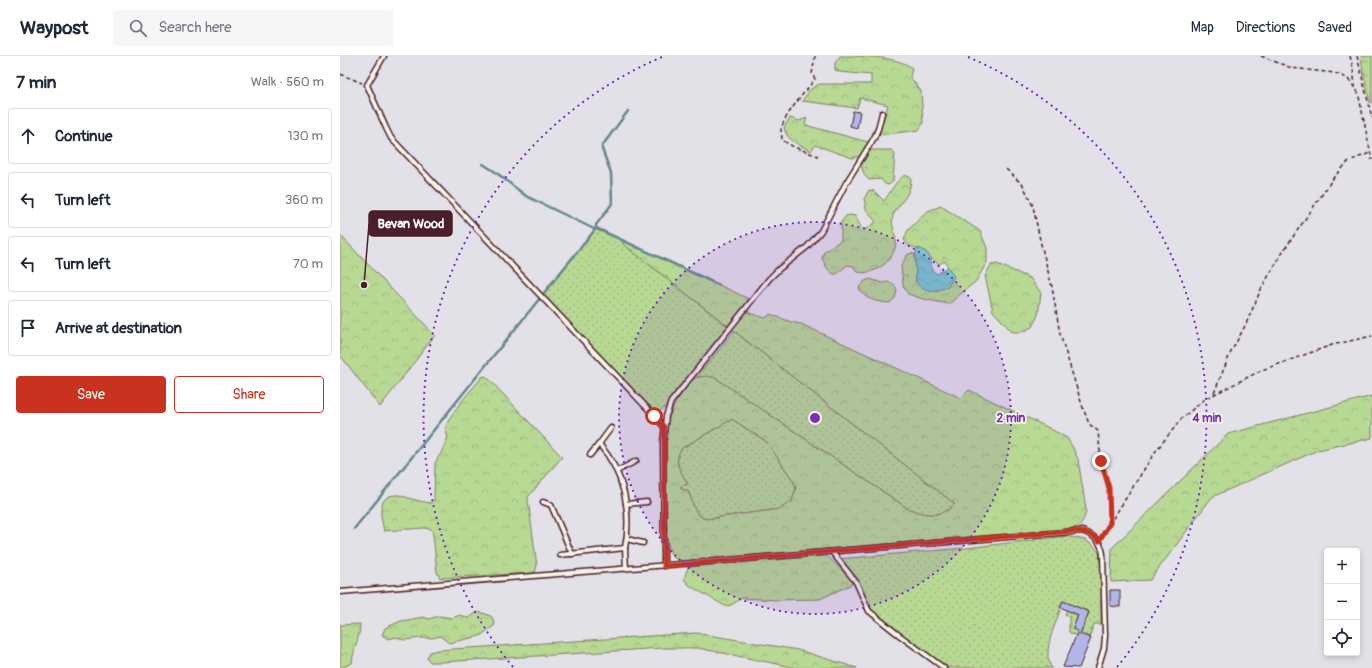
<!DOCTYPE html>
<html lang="en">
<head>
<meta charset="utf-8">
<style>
  body { margin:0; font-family:Pangolin,sans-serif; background:#f6f6f7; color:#1f2937 }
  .controls { position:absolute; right:12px; bottom:12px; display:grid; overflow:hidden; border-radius:4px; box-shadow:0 2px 6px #0003 }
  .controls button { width:36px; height:36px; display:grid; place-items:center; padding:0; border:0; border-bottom:1px solid #e0e1e3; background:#fff; color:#1f2937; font:20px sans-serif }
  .stop { position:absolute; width:12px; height:12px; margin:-9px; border:3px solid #c8321e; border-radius:50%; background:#fff }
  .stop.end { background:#c8321e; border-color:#fff; box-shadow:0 1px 4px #0008 }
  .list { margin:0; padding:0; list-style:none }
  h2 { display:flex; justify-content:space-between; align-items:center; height:52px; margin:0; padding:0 16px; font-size:17px }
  h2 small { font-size:13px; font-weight:400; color:#747a83 }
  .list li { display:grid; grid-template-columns:26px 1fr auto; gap:12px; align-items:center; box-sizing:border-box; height:56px; margin:0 8px 8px; padding:0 8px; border:1px solid #e0e1e3; border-radius:4px }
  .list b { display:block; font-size:15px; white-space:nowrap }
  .list em { font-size:13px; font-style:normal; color:#747a83 }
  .actions { display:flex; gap:8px; padding:12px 16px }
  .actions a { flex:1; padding:9px 0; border:1px solid #c8321e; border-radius:4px; text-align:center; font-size:14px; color:#c8321e }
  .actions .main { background:#c8321e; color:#fff }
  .icon { flex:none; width:22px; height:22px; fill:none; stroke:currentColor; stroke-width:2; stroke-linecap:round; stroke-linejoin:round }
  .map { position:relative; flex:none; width:1032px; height:612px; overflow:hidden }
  header { display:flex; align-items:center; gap:24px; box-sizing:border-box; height:56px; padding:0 20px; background:#fff; border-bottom:1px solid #e0e1e3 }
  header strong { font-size:19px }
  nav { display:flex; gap:22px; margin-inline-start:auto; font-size:14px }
  .search { width:280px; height:36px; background:#f6f6f7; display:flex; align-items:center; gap:10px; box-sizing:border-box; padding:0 14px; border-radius:4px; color:#747a83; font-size:15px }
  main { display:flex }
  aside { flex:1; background:#fff }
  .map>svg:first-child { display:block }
</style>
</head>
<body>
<header>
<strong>Waypost</strong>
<div class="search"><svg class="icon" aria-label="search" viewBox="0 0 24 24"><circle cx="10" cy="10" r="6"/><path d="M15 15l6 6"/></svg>Search here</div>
<nav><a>Map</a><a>Directions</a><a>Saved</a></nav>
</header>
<main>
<aside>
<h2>7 min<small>Walk · 560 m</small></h2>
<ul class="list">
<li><svg class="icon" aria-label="ahead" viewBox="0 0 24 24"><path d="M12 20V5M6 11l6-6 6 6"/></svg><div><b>Continue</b></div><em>130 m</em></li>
<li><svg class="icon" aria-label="left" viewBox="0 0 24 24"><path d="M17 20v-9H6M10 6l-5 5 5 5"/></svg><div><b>Turn left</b></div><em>360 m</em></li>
<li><svg class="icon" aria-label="left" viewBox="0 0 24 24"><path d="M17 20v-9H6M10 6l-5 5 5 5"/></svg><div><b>Turn left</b></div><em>70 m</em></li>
<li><svg class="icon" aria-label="arrive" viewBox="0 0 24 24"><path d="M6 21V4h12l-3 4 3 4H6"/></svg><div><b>Arrive at destination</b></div></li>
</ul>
<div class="actions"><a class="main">Save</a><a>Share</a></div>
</aside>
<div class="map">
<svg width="1032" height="612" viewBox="0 0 1032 612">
  <defs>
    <pattern id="grass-dots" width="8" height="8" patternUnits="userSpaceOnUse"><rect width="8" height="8" fill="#b7d993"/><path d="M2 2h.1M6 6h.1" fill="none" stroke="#9fba7f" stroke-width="1.8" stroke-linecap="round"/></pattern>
    <pattern id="forest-crowns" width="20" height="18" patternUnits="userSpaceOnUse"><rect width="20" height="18" fill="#b7d993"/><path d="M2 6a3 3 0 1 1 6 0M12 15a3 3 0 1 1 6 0" fill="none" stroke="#9fba7f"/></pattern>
    <pattern id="wetland-marsh" width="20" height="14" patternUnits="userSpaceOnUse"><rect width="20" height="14" fill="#b7d993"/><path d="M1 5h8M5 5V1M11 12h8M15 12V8" fill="none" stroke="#9fba7f"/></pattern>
    <pattern id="water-waves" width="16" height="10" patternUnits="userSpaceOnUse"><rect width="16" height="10" fill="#78cacf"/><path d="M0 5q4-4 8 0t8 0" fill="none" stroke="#69adb2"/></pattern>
  </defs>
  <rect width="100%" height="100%" fill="#e2e1e8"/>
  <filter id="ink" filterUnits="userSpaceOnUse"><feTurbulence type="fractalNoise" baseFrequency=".025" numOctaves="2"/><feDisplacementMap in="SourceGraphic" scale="8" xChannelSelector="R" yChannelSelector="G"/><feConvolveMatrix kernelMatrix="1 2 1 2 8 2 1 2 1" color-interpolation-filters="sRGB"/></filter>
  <g filter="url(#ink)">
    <g fill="url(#grass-dots)" stroke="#807c5f">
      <path d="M254 173 285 185 283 188 390 272 331 346 314 360 201 240 254 175Z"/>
      <path d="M394 275 615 448C600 463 585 459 567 452L377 323 373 321H357Z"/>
      <path d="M392 363 427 386 454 426 456 432 452 445 440 453 366 463C354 460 353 446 348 435L341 433V430L348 428C341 416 332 405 342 392Z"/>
      <path d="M727 480 745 484 754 490 759 497 764 543 761 544V568H754L749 581 740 578 749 556 723 545C721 550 720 555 718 560 713 574 702 599 712 612H604L529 555 516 526 497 503 626 492Z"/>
      <path d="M727 554 738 559 733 572 738 575 736 580 729 576V560L725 558Z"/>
    </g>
    <g fill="url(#forest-crowns)" stroke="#807c5f" fill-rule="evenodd">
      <path d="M500 0C521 0 557 0 572 12L570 21 581 35 583 67 579 74 539 79 548 49 520 42 517 52 462 45 471 33 479 28H531V19L500 16 495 14V7Z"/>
      <path d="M450 62 459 65 467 62 465 69 528 86 520 100 512 102 475 89 471 95C460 89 446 85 444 71Z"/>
      <path d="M531 94H551L555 97 553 125 549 129 545 128 541 123 529 124 525 120 521 110Z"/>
      <path d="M565 119 571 122C572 142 554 149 552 164 552 168 555 179 556 185 556 204 535 220 517 216L513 210 507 209 497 218H493L487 212 482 202 484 196 501 184V166L506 160 510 159 515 160 523 175 536 166 526 153 524 143 529 134 534 135 544 145C551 136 555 125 565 119Z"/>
      <path d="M601 150 640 175 647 192V206L636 225 609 248 583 243 568 238 563 229 561 210 567 199 572 197 575 199 576 226 613 221 605 205 599 208 591 202 585 195 569 190 564 184 568 174 588 155Z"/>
      <path d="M0 179 95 279 40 351 0 299Z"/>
      <path d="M285 185 407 242 409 257 426 262 430 258 451 266 461 268 621 342 629 334 707 371 727 382 732 390 738 403 746 453C746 460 742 469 735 472L343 505 334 502 331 499 326 479V372C330 352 341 338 353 323 361 320 370 319 377 323L567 452C584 459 600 463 615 448L283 188ZM392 363 427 386 454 426 456 432 452 445 440 453 366 463C354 460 353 446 348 435L341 433V430L348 428C341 416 332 405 342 392Z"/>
      <path d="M657 208 690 222 701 237 698 259 692 271 682 276H672L653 255 645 220 651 209Z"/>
      <path d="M530 223 542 227 547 226 554 228 557 234 555 242 550 247C538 246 523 244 519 231L525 225Z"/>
      <path d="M145 320 148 322 222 401 188 441V444L197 510 195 516 192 517 100 522 97 516 93 478 91 473 84 472 44 475C41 462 35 439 57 439 63 439 67 442 72 443 78 445 85 446 91 447L94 444 95 407 101 397 108 381 105 373C110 356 130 336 142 321Z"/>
      <path d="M1032 340V382L978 394 872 441 810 524 771 526 772 492 888 378Z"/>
      <path d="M487 500 510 522 512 528 480 543 435 544 402 542 391 549 385 550 350 530 344 523 348 511Z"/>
      <path d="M138 556 146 558 152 561 155 569 140 580 109 587 100 580 92 582H81L64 584 56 581 48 583 42 579 45 572 61 565 84 561 89 563 99 560 112 562 120 559 128 562Z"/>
      <path d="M20 568C20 582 13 594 12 607L0 612V569Z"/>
      <path d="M356 577 458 594 517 612H457L358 592H323L102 606H90L87 602 90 596 98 594Z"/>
    </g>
    <path fill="url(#wetland-marsh)" stroke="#807c5f" d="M1021 0H1032V47L1030 46 1023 16Z"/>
    <path fill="url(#water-waves)" stroke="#66868d" d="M578 192C590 197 591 201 591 213L597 218 608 211 614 221 608 231 595 235 583 233 576 226 575 199Z"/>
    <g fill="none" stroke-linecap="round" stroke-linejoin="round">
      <g stroke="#66868d" stroke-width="2.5">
        <path d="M288 55 262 90V93L271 117 272 147 271 149 256 169V172L379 229"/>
        <path d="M143 108 154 115 186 140 254 173V175L203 238"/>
        <path d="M14 473 200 242"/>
      </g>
    </g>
    <g fill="#b0b7e8" stroke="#4a1f2b">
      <path d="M513 55 520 56 517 72 510 70Z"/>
      <path d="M770 534H780V551L770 550Z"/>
      <path d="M723 545 749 556 740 578 751 582 739 612 723 611 738 575 733 573 738 559 720 551Z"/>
    </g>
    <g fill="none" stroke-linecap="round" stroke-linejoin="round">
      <g stroke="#4a1f2b" stroke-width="7">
        <g id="service">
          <path d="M44 0 27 29 46 72 51 82 310 355 324 371"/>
          <path d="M259 388 271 372"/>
          <path d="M250 399 259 388C284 416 292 456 285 492"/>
          <path d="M277 415 296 405"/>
          <path d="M203 446 211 449 232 498"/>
          <path d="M286 448 307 446"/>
          <path d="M287 483 303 487"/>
          <path d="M492 496 516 526 529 555 555 576 604 612"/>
          <path d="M220 499 285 492 286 513"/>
          <path d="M324 510 323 386 326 360 331 346 429 223 439 213 467 191 481 175 506 127 534 82 538 73 542 57"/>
          <path d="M0 536 742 475C754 479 761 485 763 498L765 580 764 592 758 612"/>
        </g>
      </g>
      <g stroke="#4a1f2b" stroke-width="1.5" stroke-dasharray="4 3" stroke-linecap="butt">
        <path d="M475 0 472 18 475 23C466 35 443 60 441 74 441 77 442 81 442 84L454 91 478 100"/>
        <path d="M921 0 951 12 994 17 1001 19 1008 23 1018 36 1032 104"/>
        <path d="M1010 0 1013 12 1015 30"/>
        <path d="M1017 0 1032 62"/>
        <path d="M0 18 22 27"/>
        <path d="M666 113 683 129 693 150 700 184 712 231 720 278 742 349 749 368 758 375 761 405 769 432 770 467"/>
        <path d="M874 337 890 298 906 268 922 231 944 194 994 121 1009 105 1030 97"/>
        <path d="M762 480 815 396 842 362 865 343 922 314 992 289 1032 280"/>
      </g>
      <use href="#service" stroke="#f7f3e8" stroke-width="4"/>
    </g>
  </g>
  <g fill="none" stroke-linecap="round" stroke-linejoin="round" filter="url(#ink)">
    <path stroke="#c8321e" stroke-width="5" d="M314 360 324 371V510L734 475C744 475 752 477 759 485L770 467 769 432 761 405"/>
  </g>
  <circle cx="475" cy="362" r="196" fill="#7b2cbf" fill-opacity=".12"/>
  <g fill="none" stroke="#7b2cbf" stroke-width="2" stroke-dasharray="2 4">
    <circle cx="475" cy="362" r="196"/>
    <path d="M173 611A392 392 0 0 1 322 1M628 1A392 392 0 0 1 777 611"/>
  </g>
  <circle cx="475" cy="362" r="6" fill="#7b2cbf" stroke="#f7f3e8" stroke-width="2"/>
  <g font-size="12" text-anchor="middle" font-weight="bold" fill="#7b2cbf" stroke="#f7f3e8" stroke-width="3.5" stroke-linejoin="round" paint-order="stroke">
    <text x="671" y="366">2 min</text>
    <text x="867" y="366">4 min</text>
  </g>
  <path fill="none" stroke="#4a1f2b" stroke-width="1.5" d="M24 229L29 168"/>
  <circle fill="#4a1f2b" stroke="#f7f3e8" stroke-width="1.5" cx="24" cy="229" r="4"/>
  <rect fill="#4a1f2b" stroke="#4a1f2b" stroke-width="1.5" x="29" y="155" width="83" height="25" rx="4"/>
  <g font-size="13" text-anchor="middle" font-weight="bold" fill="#fff">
    <text x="71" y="172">Bevan Wood</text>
  </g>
</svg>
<div class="controls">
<button>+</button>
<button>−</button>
<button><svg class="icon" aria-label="locate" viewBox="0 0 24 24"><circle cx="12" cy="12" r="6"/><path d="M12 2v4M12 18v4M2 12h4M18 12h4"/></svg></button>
</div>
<div class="stop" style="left:314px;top:360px"></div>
<div class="stop end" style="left:761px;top:405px"></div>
</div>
</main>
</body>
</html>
